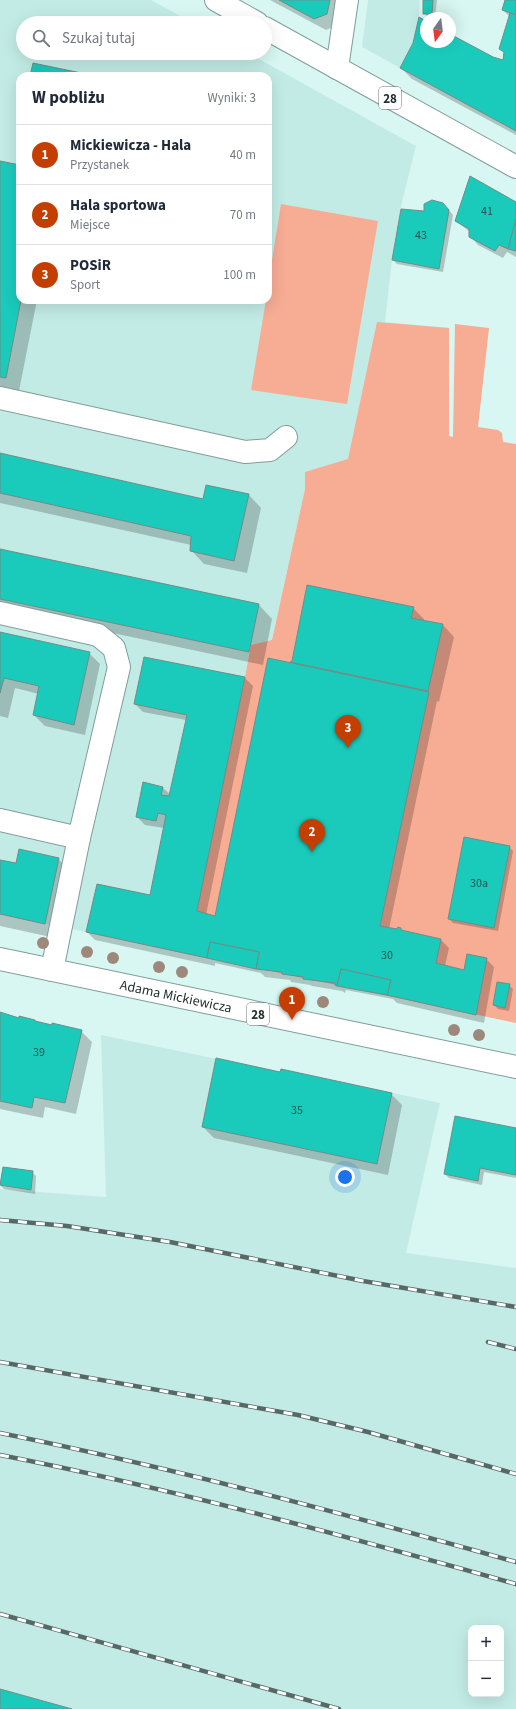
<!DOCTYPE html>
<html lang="pl">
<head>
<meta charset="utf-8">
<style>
  body { margin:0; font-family:"Source Sans 3",sans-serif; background:#f2f2f3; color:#1f2937 }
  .controls { position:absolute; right:12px; bottom:12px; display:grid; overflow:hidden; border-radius:8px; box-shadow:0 4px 16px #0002 }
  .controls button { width:36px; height:36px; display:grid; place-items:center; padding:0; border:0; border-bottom:1px solid #e0e1e3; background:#fff; color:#1f2937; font:20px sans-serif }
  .compass { position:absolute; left:420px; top:12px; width:36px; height:36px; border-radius:50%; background:#fff; box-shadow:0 4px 16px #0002; rotate:194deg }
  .you { position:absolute; left:345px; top:1177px; width:14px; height:14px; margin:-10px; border:3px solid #fff; border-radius:50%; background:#1a73e8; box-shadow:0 0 0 6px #1a73e833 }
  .badge { display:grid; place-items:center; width:26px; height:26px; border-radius:50%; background:#c43e00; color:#fff; font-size:13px; font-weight:700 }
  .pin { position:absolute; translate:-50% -33px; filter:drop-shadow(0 1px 2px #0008) }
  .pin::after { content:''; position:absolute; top:21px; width:14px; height:12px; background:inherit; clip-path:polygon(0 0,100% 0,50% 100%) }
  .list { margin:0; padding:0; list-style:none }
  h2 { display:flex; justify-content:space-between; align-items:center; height:52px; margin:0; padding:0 16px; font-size:17px }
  h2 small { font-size:13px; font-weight:400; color:#747a83 }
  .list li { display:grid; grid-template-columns:26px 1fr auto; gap:12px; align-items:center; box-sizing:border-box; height:60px; padding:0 16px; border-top:1px solid #e0e1e3 }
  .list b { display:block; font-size:15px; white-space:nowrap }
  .list p { margin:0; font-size:13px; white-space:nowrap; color:#747a83 }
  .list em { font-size:13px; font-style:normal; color:#747a83 }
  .icon { flex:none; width:22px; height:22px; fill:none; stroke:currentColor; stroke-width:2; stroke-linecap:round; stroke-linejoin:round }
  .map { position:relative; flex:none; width:516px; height:1709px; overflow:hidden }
  .search { position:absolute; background:#fff; box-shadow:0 4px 16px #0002; left:16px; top:16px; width:256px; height:44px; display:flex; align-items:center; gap:10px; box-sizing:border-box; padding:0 14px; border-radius:22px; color:#747a83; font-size:15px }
  .panel { position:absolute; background:#fff; box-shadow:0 4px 16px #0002; left:16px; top:72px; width:256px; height:232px; border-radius:12px }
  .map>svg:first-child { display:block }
</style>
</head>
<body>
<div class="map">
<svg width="516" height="1709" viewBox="0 0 516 1709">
  <rect width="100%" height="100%" fill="#d8f7f2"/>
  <g fill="#c3ebe5" fill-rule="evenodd">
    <path d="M0 0H151L193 23H23V53H248L416 146 402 202 392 260 385 322 449 328V436L305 489 272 640 251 645 245 677 187 715 169 796 161 795 163 787 144 782 158 813 166 815 150 895 97 884 86 932 0 914ZM20 76H268V300H20Z"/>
    <path d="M368 0H420L419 17 413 43 400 68 362 47Z"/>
    <path d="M101 1035 280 1072 281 1069 440 1103 406 1253 516 1268V1709H0V1189L106 1197ZM471 1628H501V1694H471Z"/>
  </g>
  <g fill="#f7ac94">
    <path d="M281 204 378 221 347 404 251 390 266 300H268V285Z"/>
    <path d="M377 322 449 328V436L453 437 455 324 489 328 478 427 498 430 502 433 503 442 516 444V1023L86 932 97 884 150 895 166 815 158 813 156 821 136 817 143 782 163 787 161 795 169 796 187 715 134 704 144 657 245 677 251 645 272 640 305 489V472L348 459Z"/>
  </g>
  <g fill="#0003">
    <path d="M270 0H344L338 25 326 30Z"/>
    <path d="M424 0H437L435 18 428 17 424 13Z"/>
    <path d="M506 0H516V135L412 79 401 68 426 22V42H450V35L493 58 504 61 505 54 500 48 510 17 503 10Z"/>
    <path d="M0 162 20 166V300H37L19 391 0 387Z"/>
    <path d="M516 203V257L507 252 503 258 478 245 470 236V232L456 221Z"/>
    <path d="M447 208 453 215 443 272 397 264 393 260 425 212Z"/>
    <path d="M0 454 204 500 248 494 261 508 247 573 204 564 191 550V545L0 503Z"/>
    <path d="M0 550 259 605 272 619 263 665 0 609Z"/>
    <path d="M413 608 424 619V622L443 625 454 637 439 702 437 701 389 929H401L403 932 441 940 449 948 445 966 464 971 486 959 494 967 484 1023 397 1003 393 999 346 990 345 993 342 991 312 986 310 985 291 982 290 980 265 977 261 973 215 963V966L95 940 87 932 150 896 164 828 145 825 137 817 144 783 163 788 171 795 186 720 143 712 135 704 245 678 253 686 206 915 216 917 295 664 293 662Z"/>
    <path d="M0 633 89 653 100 664 85 735 45 726 34 715 39 694 15 688 8 718 0 716Z"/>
    <path d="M509 847 513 851 498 931 453 923 449 919Z"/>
    <path d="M58 859 74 874 60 939 0 926V861L17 864Z"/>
    <path d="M509 985 513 989 509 1011 498 1009 494 1005Z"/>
    <path d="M0 1013 19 1019 35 1021 37 1023 81 1031 92 1042 76 1114 45 1107 43 1118 0 1109Z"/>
    <path d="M281 1073 391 1094 402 1105 388 1175 214 1138 203 1127Z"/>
    <path d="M516 1129V1178L484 1172 482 1185 449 1178 445 1174Z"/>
    <path d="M32 1172 36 1176 35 1194 4 1189 0 1185Z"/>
  </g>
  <g fill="#1acabb" stroke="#708d88">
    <path d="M279 0H330L327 14 314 19Z"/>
    <path d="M423 0H433L432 14H423Z"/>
    <path d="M505 0H516V15L502 10Z"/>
    <path d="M510 13 516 15V131L400 68 413 43 419 17 426 21V42H450V34L493 57 503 60 504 52 499 49Z"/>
    <path d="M33 63 86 74V76H88H30Z"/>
    <path d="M0 161 20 165V300H21L6 378 0 377Z"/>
    <path d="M470 176 516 202V219L508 249 499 245 495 251 469 237V229L455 221Z"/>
    <path d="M432 200 443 203 449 210 439 269 392 260 401 209 424 211V204Z"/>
    <path d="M516 219V251L508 249Z"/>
    <path d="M0 453 203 499 206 485 249 494 234 561 190 551 191 536 0 493Z"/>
    <path d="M0 549 259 604 249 652 0 599Z"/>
    <path d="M307 585 414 607 411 618 443 624 428 691 290 662 292 661Z"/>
    <path d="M0 632 90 652 74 725 33 715 39 686 4 678 0 693Z"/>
    <path d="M144 657 245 677 197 911 215 916 268 658 429 692 380 926 397 929 398 927 401 928V930L441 939 436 963 464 970 467 954 487 958 476 1015 387 995 391 980 341 969 337 986 335 985V983L303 979V977L282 974V972L256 969 259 952 210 942 207 958 86 932 97 884 150 895 166 815 158 813 156 821 136 817 143 782 163 787 161 795 169 796 187 715 134 704Z"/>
    <path d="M464 837 510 846 494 928 448 919Z"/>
    <path d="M19 849 59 858 45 924 0 914V860L16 863Z"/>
    <path d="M210 942 259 952 256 969 207 958Z"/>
    <path d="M341 969 391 980 387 995 337 986Z"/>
    <path d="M497 982 510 984 505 1008 493 1005Z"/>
    <path d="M0 1012 19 1018V1016L35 1020V1021L52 1025V1023L82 1030 65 1103 34 1097 32 1108 0 1101Z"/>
    <path d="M216 1058 280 1072 281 1069 392 1093 377 1164 202 1127Z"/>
    <path d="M455 1116 516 1128V1175L480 1168 478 1181 444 1174Z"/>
    <path d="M3 1167 33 1171 31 1190 0 1185Z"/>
    <path d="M0 1689 72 1709H0Z"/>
  </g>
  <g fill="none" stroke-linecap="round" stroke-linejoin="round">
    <g stroke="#809d99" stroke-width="24">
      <g id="minor">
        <path d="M337 68 347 0"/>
        <path d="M0 398 245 452 270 450 286 437"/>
        <path d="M0 613 98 635 114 648 119 667 79 838 0 820"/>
        <path d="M52 970 79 838"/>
      </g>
    </g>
    <g stroke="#809d99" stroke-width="24">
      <g id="major">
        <path d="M216 0 257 23"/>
        <path d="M265 28 516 167"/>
        <path d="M0 959 516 1067"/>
      </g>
    </g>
    <use href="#minor" stroke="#fff" stroke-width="22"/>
    <use href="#major" stroke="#fff" stroke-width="22"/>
    <g stroke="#576966" stroke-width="4.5">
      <g id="rail">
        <path d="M0 1220 67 1226 170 1242 363 1281 516 1307"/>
        <path d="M488 1342 516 1349"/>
        <path d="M0 1362 298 1415 368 1432 516 1474"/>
        <path d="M0 1433C174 1468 345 1514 516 1562"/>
        <path d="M0 1455C174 1489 345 1536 516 1584"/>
        <path d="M0 1614 339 1709"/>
      </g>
    </g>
    <use href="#rail" stroke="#fff" stroke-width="3" stroke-dasharray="9" stroke-linecap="butt"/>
  </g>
  <g fill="#9d887b">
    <circle cx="43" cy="943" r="6"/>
    <circle cx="87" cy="952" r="6"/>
    <circle cx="113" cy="958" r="6"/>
    <circle cx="159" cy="967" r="6"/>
    <circle cx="182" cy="972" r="6"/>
    <circle cx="323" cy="1002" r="6"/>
    <circle cx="454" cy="1030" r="6"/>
    <circle cx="479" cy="1035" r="6"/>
  </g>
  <g text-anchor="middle" stroke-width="3.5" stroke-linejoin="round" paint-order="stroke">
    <g font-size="12" fill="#225752">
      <text x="487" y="215">41</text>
      <text x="421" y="239">43</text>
      <text x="479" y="887">30a</text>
      <text x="387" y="959">30</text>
      <text x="39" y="1056">39</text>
      <text x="297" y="1114">35</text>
    </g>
    <g fill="#fff" stroke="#666f6d" stroke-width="1">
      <rect x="379" y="87" width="22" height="22" rx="3"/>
      <rect x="247" y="1003" width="22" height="22" rx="3"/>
    </g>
    <g font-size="13" font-weight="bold" fill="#24312f">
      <text x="390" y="103">28</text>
      <text x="258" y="1019">28</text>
    </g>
    <g font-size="14" fill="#24312f" stroke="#fff">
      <text transform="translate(176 996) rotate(12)" y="5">Adama Mickiewicza</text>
    </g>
  </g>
</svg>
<div class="controls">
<button>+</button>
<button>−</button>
</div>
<svg class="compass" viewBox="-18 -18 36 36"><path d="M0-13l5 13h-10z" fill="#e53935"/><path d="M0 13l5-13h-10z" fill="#747a83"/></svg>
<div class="you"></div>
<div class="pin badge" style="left:292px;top:1020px">1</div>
<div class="pin badge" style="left:312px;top:852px">2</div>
<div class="pin badge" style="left:348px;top:748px">3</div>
<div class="search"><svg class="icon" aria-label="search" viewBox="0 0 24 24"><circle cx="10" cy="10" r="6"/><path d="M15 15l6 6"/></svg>Szukaj tutaj</div>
<section class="panel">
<h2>W pobliżu<small>Wyniki: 3</small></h2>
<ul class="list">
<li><span class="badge">1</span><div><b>Mickiewicza - Hala</b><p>Przystanek</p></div><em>40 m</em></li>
<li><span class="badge">2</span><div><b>Hala sportowa</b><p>Miejsce</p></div><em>70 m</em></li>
<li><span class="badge">3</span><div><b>POSiR</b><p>Sport</p></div><em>100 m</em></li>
</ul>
</section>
</div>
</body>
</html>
